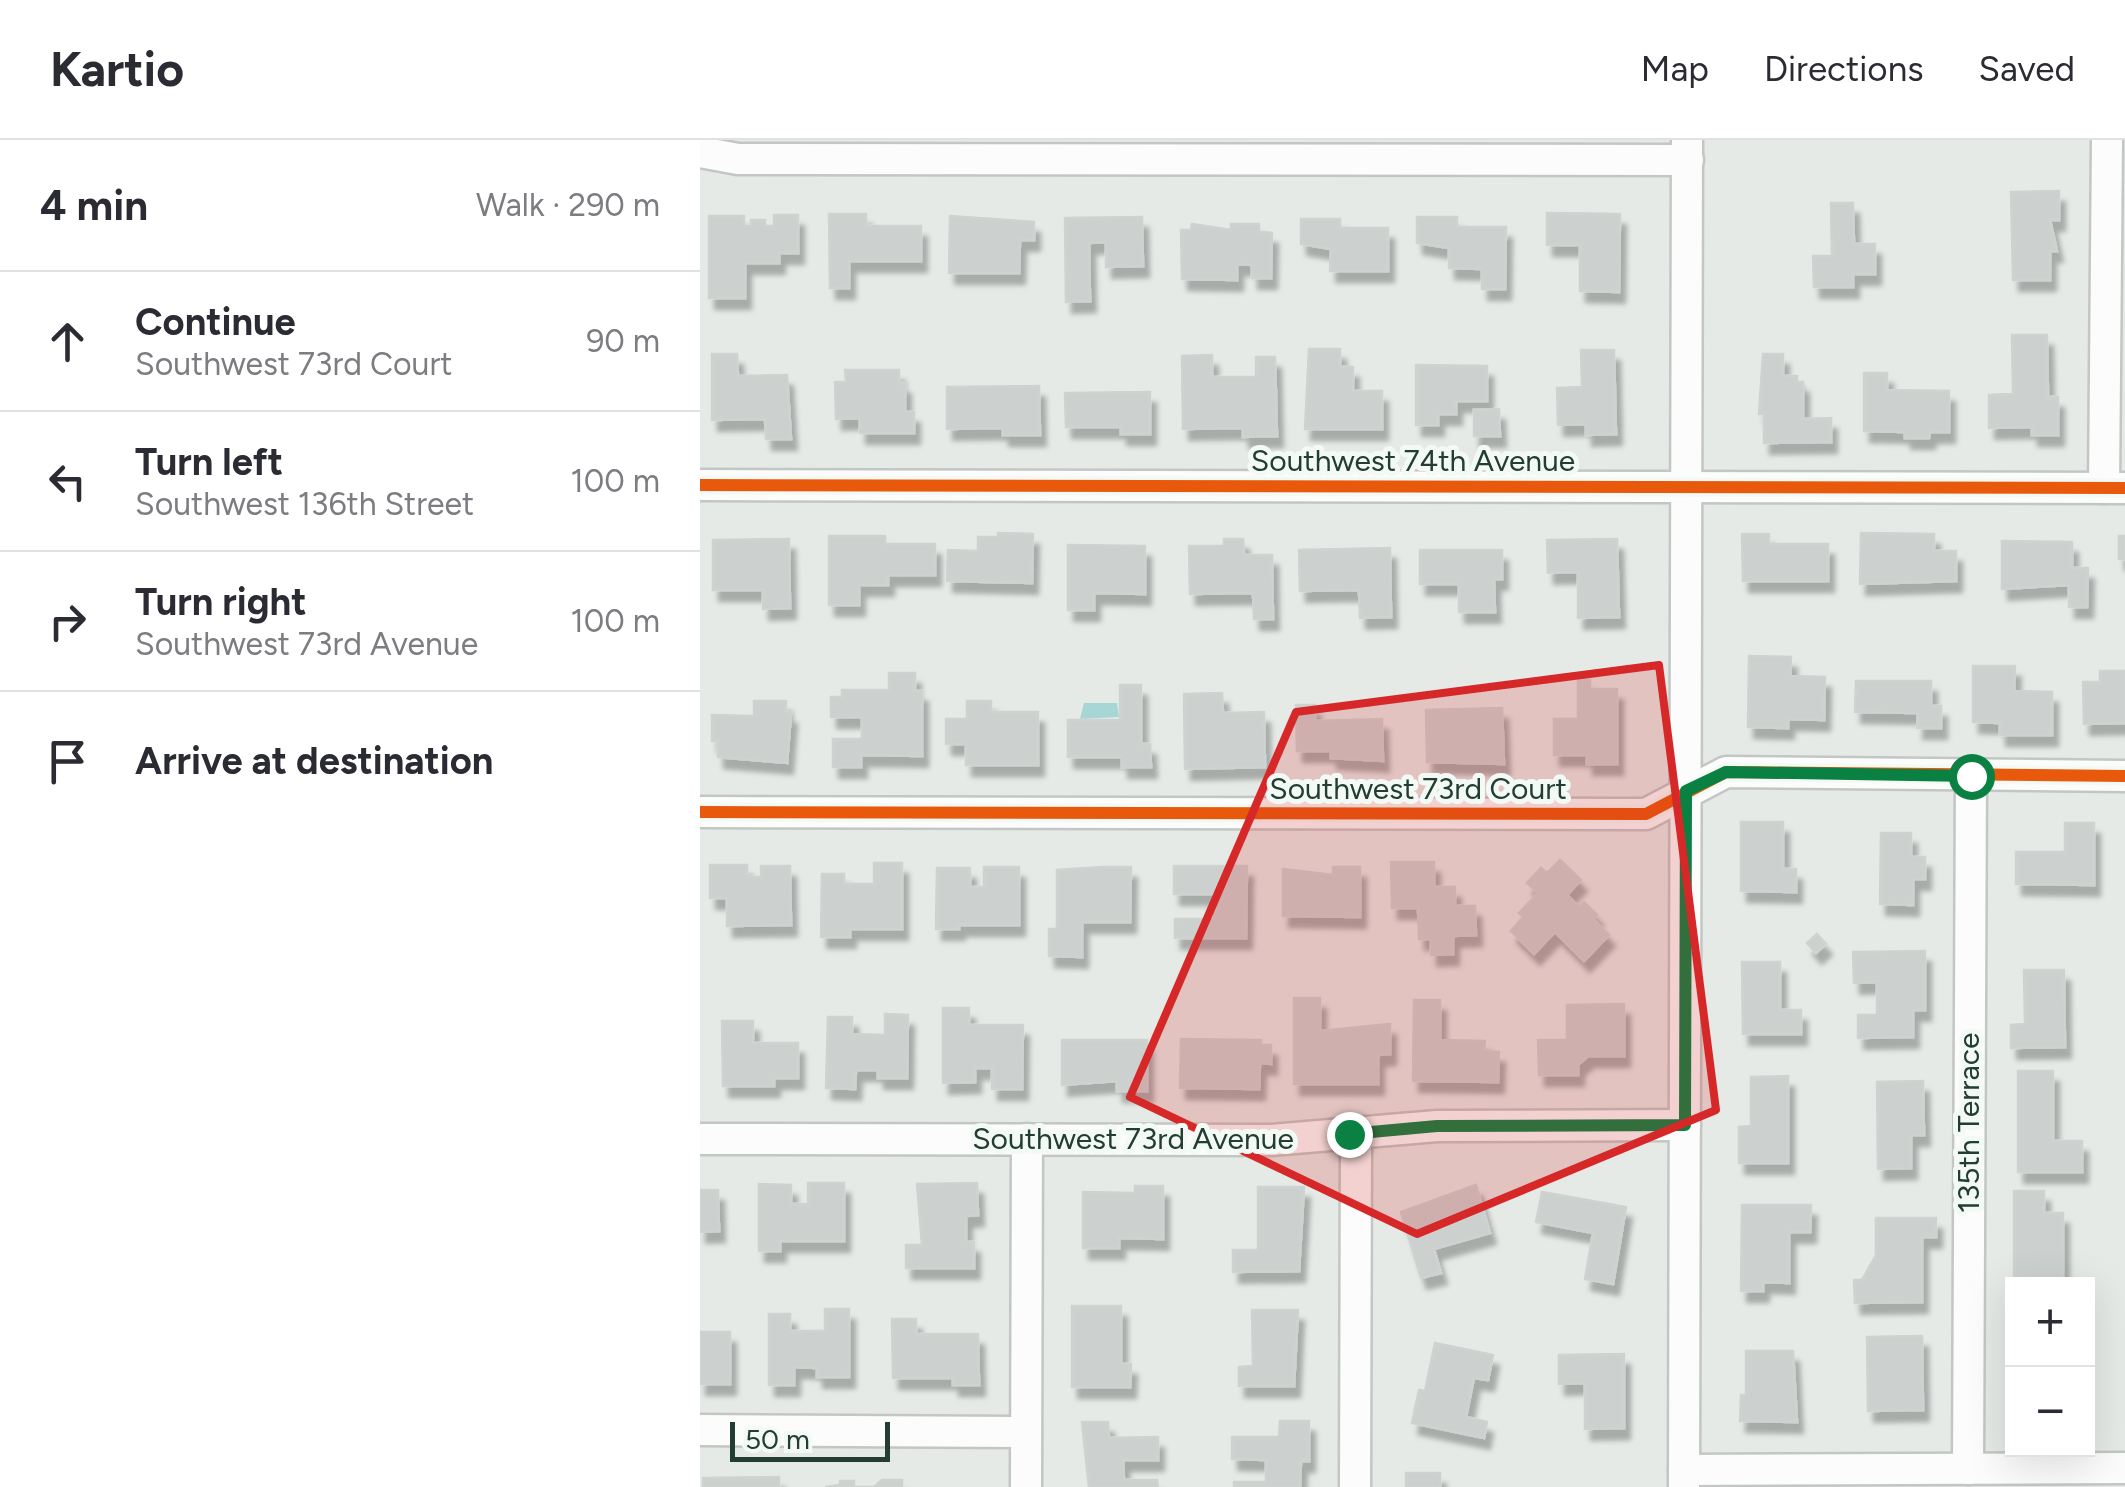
<!DOCTYPE html>
<html lang="en">
<head>
<meta charset="utf-8">
<style>
  body { margin:0; font-family:Figtree,sans-serif; background:#f7f7f7; color:#2b2b33 }
  .controls { position:absolute; right:30px; bottom:30px; display:grid; overflow:hidden; border-radius:0px; box-shadow:0 10px 40px #0002 }
  .controls button { width:90px; height:90px; display:grid; place-items:center; padding:0; border:0; border-bottom:2px solid #e1e1e2; background:#fff; color:#2b2b33; font:50px sans-serif }
  .scale { position:absolute; left:30px; bottom:25px; width:160px; box-sizing:border-box; padding-left:10px; border:5px solid #233d33; border-top:0; font-size:28px; line-height:35px; white-space:nowrap; color:#233d33; -webkit-text-stroke:8px #f3f9f5; paint-order:stroke }
  .stop { position:absolute; width:30px; height:30px; margin:-22px; border:8px solid #0b8043; border-radius:50%; background:#fff }
  .stop.end { background:#0b8043; border-color:#fff; box-shadow:0 2px 10px #0008 }
  .list { margin:0; padding:0; list-style:none }
  h2 { display:flex; justify-content:space-between; align-items:center; height:130px; margin:0; padding:0 40px; font-size:42px }
  h2 small { font-size:32px; font-weight:400; color:#7c7c81 }
  .list li { display:grid; grid-template-columns:65px 1fr auto; gap:30px; align-items:center; box-sizing:border-box; height:140px; padding:0 40px; border-top:2px solid #e1e1e2 }
  .list b { display:block; font-size:38px; white-space:nowrap }
  .list p { margin:0; font-size:32px; white-space:nowrap; color:#7c7c81 }
  .list em { font-size:32px; font-style:normal; color:#7c7c81 }
  .icon { flex:none; width:55px; height:55px; fill:none; stroke:currentColor; stroke-width:2; stroke-linecap:round; stroke-linejoin:round }
  .map { position:relative; flex:none; width:1425px; height:1347px; overflow:hidden }
  header { display:flex; align-items:center; gap:60px; box-sizing:border-box; height:140px; padding:0 50px; background:#fff; border-bottom:2px solid #e1e1e2 }
  header strong { font-size:48px }
  nav { display:flex; gap:55px; margin-inline-start:auto; font-size:35px }
  main { display:flex }
  aside { flex:1; background:#fff }
  .map>svg:first-child { display:block }
</style>
</head>
<body>
<header>
<strong>Kartio</strong>
<nav><a>Map</a><a>Directions</a><a>Saved</a></nav>
</header>
<main>
<aside>
<h2>4 min<small>Walk · 290 m</small></h2>
<ul class="list">
<li><svg class="icon" aria-label="ahead" viewBox="0 0 24 24"><path d="M12 20V5M6 11l6-6 6 6"/></svg><div><b>Continue</b><p>Southwest 73rd Court</p></div><em>90 m</em></li>
<li><svg class="icon" aria-label="left" viewBox="0 0 24 24"><path d="M17 20v-9H6M10 6l-5 5 5 5"/></svg><div><b>Turn left</b><p>Southwest 136th Street</p></div><em>100 m</em></li>
<li><svg class="icon" aria-label="right" viewBox="0 0 24 24"><path d="M7 20v-9h11M14 6l5 5-5 5"/></svg><div><b>Turn right</b><p>Southwest 73rd Avenue</p></div><em>100 m</em></li>
<li><svg class="icon" aria-label="arrive" viewBox="0 0 24 24"><path d="M6 21V4h12l-3 4 3 4H6"/></svg><div><b>Arrive at destination</b></div></li>
</ul>
</aside>
<div class="map">
<svg width="1425" height="1347" viewBox="0 0 1425 1347">
  <defs>
    <filter id="shadow"><feDropShadow dx="6" dy="11" stdDeviation="2.5" flood-color="#0004"/></filter>
  </defs>
  <rect width="100%" height="100%" fill="#e5eae7"/>
  <path fill="#a7d6d7" d="M384 563H417L419 577 380 579Z"/>
  <g fill="#ccd1cf" stroke="#ced3d0" stroke-width="2.5" filter="url(#shadow)">
    <path d="M1359 51V80H1350L1357 111H1350V140H1313L1311 52Z"/>
    <path d="M1131 63H1153L1154 104H1175V134H1153V147H1114L1113 116H1132Z"/>
    <path d="M847 73 920 74 919 152 880 151V105H847Z"/>
    <path d="M129 74H166V86H221V121H149V148H130Z"/>
    <path d="M74 75H98V113H79V123H45V158H9V76H44V86H51V80H65V86H74Z"/>
    <path d="M250 76 334 82V100H320L319 133H249Z"/>
    <path d="M442 77 443 126 406 127V102L389 103 390 161 366 162 365 78Z"/>
    <path d="M717 77H757V87H806L805 149H782V129L749 128V108L717 103Z"/>
    <path d="M601 79H640V88H688V131H630L631 109 601 104Z"/>
    <path d="M492 84 531 90V84H559V92L572 93 571 138H552V125L537 124V140L482 139 481 90H491Z"/>
    <path d="M1312 195H1347L1348 257H1358V295H1332V287L1289 288V255L1313 254Z"/>
    <path d="M609 209H640V226L653 227V251H682V289H605Z"/>
    <path d="M881 210H914L916 294 886 295V284L858 285 857 248 882 247Z"/>
    <path d="M12 214H37L38 236 87 235 91 299H66L65 279 12 280Z"/>
    <path d="M1063 214H1083V236H1097V242H1103V279L1131 278V302L1064 303V274H1059Z"/>
    <path d="M512 215V237H556V217H575L577 296 543 297V288L483 289 482 216Z"/>
    <path d="M716 225 787 226V261H756V274H738V285H716Z"/>
    <path d="M145 230H199V243H205V272H214V293H160V278L136 279 135 242H146Z"/>
    <path d="M1164 233H1187V250L1249 251V292H1230L1229 298H1205V292L1164 291Z"/>
    <path d="M339 246 340 295H303V288L247 289V247Z"/>
    <path d="M450 252V294H421V287H366L365 253Z"/>
    <path d="M799 269 800 296H774V270Z"/>
    <path d="M298 393 333 394 332 443 247 441 248 410 278 411V397H298Z"/>
    <path d="M1161 393 1234 394V411H1256V441L1160 444Z"/>
    <path d="M1042 394H1069V404H1128V441H1043Z"/>
    <path d="M129 396H185V404H235V435H188V445H159V465H129Z"/>
    <rect x="1419" y="396" width="6" height="23"/>
    <path d="M89 399 90 468 63 469V450H13V400Z"/>
    <path d="M524 399H543L544 415H572L573 479H554L553 453 490 454 489 406H524Z"/>
    <path d="M917 399 919 477 878 478V432L848 433 847 400Z"/>
    <path d="M1302 401 1372 402V428H1388L1387 467H1369V445L1302 449Z"/>
    <path d="M368 405 445 406V454L394 453V470H368Z"/>
    <path d="M690 408 691 477 660 478 659 450 600 451 599 410Z"/>
    <path d="M720 410H802V439H794L795 472H759V444H720Z"/>
    <path d="M1049 516 1091 517 1090 536 1125 537 1124 580 1088 579V588L1048 587Z"/>
    <path d="M1273 526H1315L1314 551 1352 552V595H1300V583L1273 582Z"/>
    <path d="M1400 531H1425V583L1384 584 1383 542H1400Z"/>
    <path d="M189 533H215V551H222V616L161 615V627H133V599H162V577H131V557H142V550H189Z"/>
    <path d="M878 540H890V549H917V624H887V615H854V579H878Z"/>
    <path d="M1156 541H1231V566H1241V588H1217L1218 573 1155 572Z"/>
    <path d="M420 545H441V604H450L451 627H422V617H368V580H420Z"/>
    <path d="M522 553 523 573 564 572 565 627 485 629 484 554Z"/>
    <path d="M54 561H86V573H91L87 623 18 617V601H12V575L54 576Z"/>
    <path d="M267 561H291V572H338V625H266V604H246V579H267Z"/>
    <path d="M596 565H615V581L682 579 683 621 631 618V611H597Z"/>
    <path d="M802 568 804 624 727 622 726 570Z"/>
    <path d="M1041 682H1083V729H1096V752L1041 751Z"/>
    <path d="M1365 683H1394V745L1316 744V712H1365Z"/>
    <path d="M1181 693H1211V717H1225V739H1213V765L1180 764Z"/>
    <path d="M860 720 881 740 867 755 879 767 884 762 897 775 893 779 909 795 884 821 855 792 834 814 811 791 823 777 819 773 838 753 827 743 841 728 847 733Z"/>
    <path d="M691 722H734V747H755V766H775L776 795 753 796V814L731 815V799H719L718 768H692Z"/>
    <path d="M174 723H202V789H150V797H121L122 734H144V744H174Z"/>
    <path d="M10 725H47V737H61V726H90L91 785 27 786V758H10Z"/>
    <path d="M474 726H547L546 798H475V779H514L515 754H474Z"/>
    <path d="M284 727H319V785H259V789H236L237 728H270V747H284Z"/>
    <path d="M403 727H431L430 782H382V817L349 816V789H357V730Z"/>
    <path d="M633 727H660V777L583 776V729L633 735Z"/>
    <path d="M1117 794 1126 804 1116 813 1107 803Z"/>
    <path d="M1225 811V870H1213V897L1158 898V875H1177V842L1154 843 1153 812Z"/>
    <path d="M1042 822H1080V870H1101V894H1043Z"/>
    <path d="M1324 830H1364L1365 907 1311 908V885L1325 884Z"/>
    <path d="M594 858H620V891L690 884V914L678 915V944H594Z"/>
    <path d="M714 860H740V900L785 901 784 911 799 912 798 942 713 941Z"/>
    <path d="M924 864V916H888L878 925V935H839L838 900H867V865Z"/>
    <path d="M243 868H269V885H323L322 949H292V928H275V942L243 943Z"/>
    <path d="M185 874 208 875 207 938H178V930H156L155 949 126 948 128 877H152V894L185 895Z"/>
    <path d="M22 881H53V903H98V938H74V946H23Z"/>
    <path d="M481 899 561 900V905H571V924L560 923 559 949 480 948Z"/>
    <path d="M362 900H447V951H417V941L362 945Z"/>
    <path d="M1318 931H1353V1001H1382V1032H1318Z"/>
    <path d="M1088 936V1023H1039V987L1051 986V937Z"/>
    <path d="M1223 941 1224 995H1211V1028L1178 1029 1177 942Z"/>
    <path d="M108 1043H144V1101H80V1111H59V1044L91 1045V1064H108Z"/>
    <path d="M277 1043 278 1075 266 1076V1102H274V1128H206V1105H222L217 1044Z"/>
    <path d="M776 1045 790 1093 734 1109 741 1133 721 1138 701 1072Z"/>
    <path d="M435 1046H463V1099L419 1098V1108H383V1052L435 1053Z"/>
    <path d="M558 1047H604L599 1131 533 1132V1110H558Z"/>
    <path d="M0 1050H18L19 1091 0 1092Z"/>
    <path d="M1314 1051H1344V1073H1363V1144H1314Z"/>
    <path d="M842 1052 926 1067 913 1144 885 1139 893 1093 836 1082Z"/>
    <path d="M1042 1065H1111L1110 1092H1089V1143L1063 1142V1151H1041Z"/>
    <path d="M1176 1078H1236V1097H1222V1162L1155 1163 1154 1140H1162L1176 1115Z"/>
    <path d="M372 1166H421V1224H431L430 1247H372Z"/>
    <path d="M125 1169H149V1237H117V1228L94 1227V1245H69V1174H90V1191H125Z"/>
    <path d="M552 1170H598L594 1246H539V1227L553 1226Z"/>
    <path d="M192 1179H216V1194H278L279 1245H253V1238H193Z"/>
    <rect x="0" y="1192" width="30" height="52"/>
    <path d="M1222 1196 1223 1270 1168 1271 1167 1197Z"/>
    <path d="M735 1203 793 1215 788 1240 774 1238 766 1277 787 1282 784 1298 712 1283 719 1250 725 1251Z"/>
    <path d="M1046 1211H1093L1097 1282 1040 1281 1041 1255H1046Z"/>
    <path d="M924 1214V1288L885 1289V1243L859 1244V1215Z"/>
    <path d="M580 1281H609V1321H601L600 1347H534V1342H566V1320L532 1319V1297H579Z"/>
    <path d="M382 1282H408L409 1298 458 1297V1320H423L424 1340H457L458 1347H389Z"/>
    <rect x="706" y="1333" width="34" height="14"/>
    <path d="M79 1337V1347H3V1338Z"/>
    <path d="M182 1340H202V1347H125L140 1345V1341H154V1347H174Z"/>
  </g>
  <g fill="none" stroke-linecap="round" stroke-linejoin="round">
    <g stroke="#c2c7c4" stroke-width="35">
      <g id="minor">
        <path d="M0 12 38 19 988 20"/>
        <path d="M0 345 1425 348"/>
        <path d="M1404 348 1407 0"/>
        <path d="M0 672 946 674 1026 632 1425 636"/>
        <path d="M0 999 571 1000 737 986 985 985"/>
        <path d="M0 1290 326 1292"/>
        <path d="M1268 1329 1271 636"/>
        <path d="M984 1330 1425 1328"/>
        <path d="M326 1347 327 999"/>
        <path d="M655 1347 656 993"/>
        <path d="M984 1347 987 0"/>
      </g>
    </g>
    <use href="#minor" stroke="#fbfcfb" stroke-width="30"/>
    <g stroke="#f3f9f5" stroke-width="19">
      <g id="cycleway">
        <path d="M0 345 1425 348"/>
        <path d="M0 672 946 674 1026 632 1425 636"/>
      </g>
    </g>
    <use href="#cycleway" stroke="#e8590c" stroke-width="12"/>
  </g>
  <g fill="none" stroke-linecap="round" stroke-linejoin="round">
    <path stroke="#0b8043" stroke-width="12" d="M649 994 737 986 985 985 986 651 1026 632 1271 636"/>
  </g>
  <path fill="#d62828" fill-opacity="0.2" stroke="#d62828" stroke-width="8" stroke-linejoin="round" d="M959 525 1016 970 717 1094 430 957 596 572Z"/>
  <g text-anchor="middle" stroke-width="10" stroke-linejoin="round" paint-order="stroke">
    <g font-size="30" fill="#233d33" stroke="#f3f9f5">
      <text x="713" y="331">Southwest 74th Avenue</text>
      <text x="718" y="659">Southwest 73rd Court</text>
      <text transform="translate(1269 983) rotate(-90)" y="10">135th Terrace</text>
      <text x="433" y="1009">Southwest 73rd Avenue</text>
    </g>
  </g>
</svg>
<div class="controls">
<button>+</button>
<button>−</button>
</div>
<div class="scale">50 m</div>
<div class="stop" style="left:1271px;top:636px"></div>
<div class="stop end" style="left:649px;top:994px"></div>
</div>
</main>
</body>
</html>
